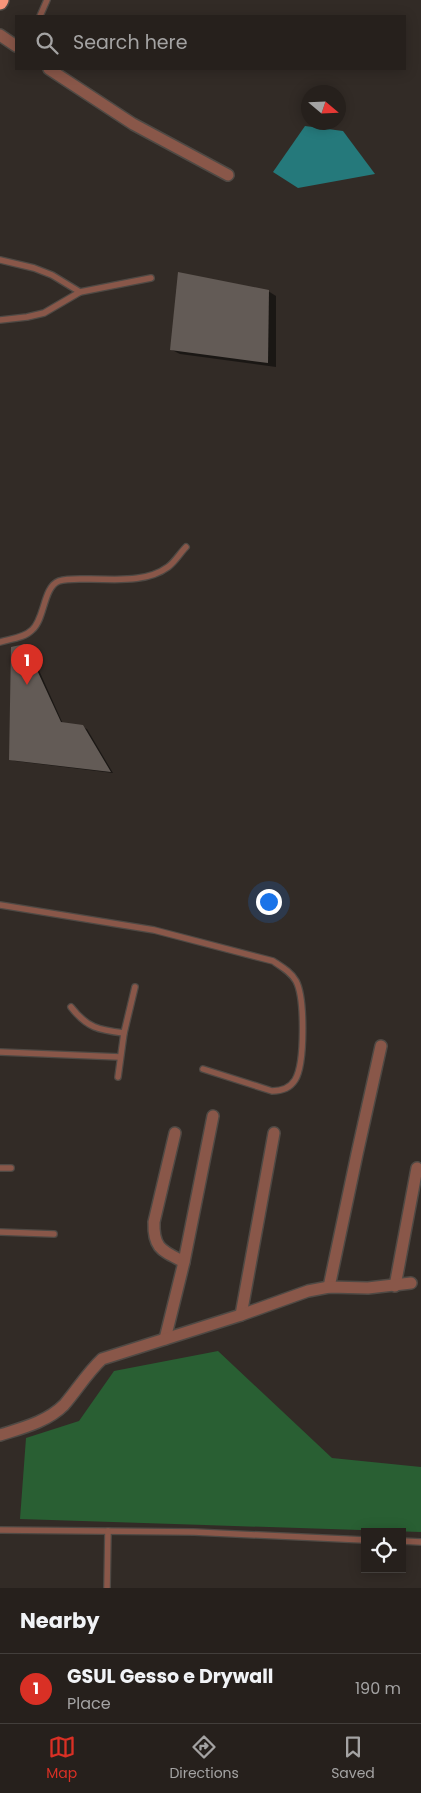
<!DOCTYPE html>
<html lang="en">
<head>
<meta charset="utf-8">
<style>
  body { margin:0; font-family:Poppins,sans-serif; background:#322d29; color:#f1f3f6 }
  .controls { position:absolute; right:15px; bottom:15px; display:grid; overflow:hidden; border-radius:0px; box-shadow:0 2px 12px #0003 }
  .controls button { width:45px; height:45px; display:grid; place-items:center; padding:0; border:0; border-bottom:1px solid #423e3b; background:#26201c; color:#f1f3f6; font:25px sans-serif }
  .compass { position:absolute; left:301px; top:85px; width:45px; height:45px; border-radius:50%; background:#26201c; box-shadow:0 2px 12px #0003; rotate:109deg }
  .you { position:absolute; left:268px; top:901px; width:18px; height:18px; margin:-12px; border:4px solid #fff; border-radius:50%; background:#1a73e8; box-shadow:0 0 0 8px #1a73e833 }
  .badge { display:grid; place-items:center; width:32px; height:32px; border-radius:50%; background:#d93025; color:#fff; font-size:16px; font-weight:700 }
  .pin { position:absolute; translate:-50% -41px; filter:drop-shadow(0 1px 2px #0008) }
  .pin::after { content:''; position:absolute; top:26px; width:18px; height:15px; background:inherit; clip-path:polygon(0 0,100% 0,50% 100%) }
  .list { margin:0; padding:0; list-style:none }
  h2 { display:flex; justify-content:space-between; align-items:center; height:65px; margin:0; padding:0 20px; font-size:21px }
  h2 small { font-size:16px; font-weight:400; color:#a4a3a3 }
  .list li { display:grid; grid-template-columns:32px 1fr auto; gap:15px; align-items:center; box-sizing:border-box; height:70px; padding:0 20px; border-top:1px solid #423e3b }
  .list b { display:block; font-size:19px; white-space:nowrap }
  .list p { margin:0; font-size:16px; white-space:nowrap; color:#a4a3a3 }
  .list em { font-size:16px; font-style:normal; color:#a4a3a3 }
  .icon { flex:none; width:28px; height:28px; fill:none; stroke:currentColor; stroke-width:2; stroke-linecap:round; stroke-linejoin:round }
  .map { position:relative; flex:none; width:421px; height:1588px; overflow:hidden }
  .search { position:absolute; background:#26201c; box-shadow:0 2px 12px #0003; left:15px; right:15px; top:15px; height:55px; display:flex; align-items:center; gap:12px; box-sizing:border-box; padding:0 18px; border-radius:0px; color:#a4a3a3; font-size:19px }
  .sheet { height:135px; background:#26201c }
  nav { display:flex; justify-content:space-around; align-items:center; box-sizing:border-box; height:70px; border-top:1px solid #423e3b; background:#26201c; font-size:14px; color:#a4a3a3 }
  nav a { display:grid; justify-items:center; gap:2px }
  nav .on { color:#d93025 }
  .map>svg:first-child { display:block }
</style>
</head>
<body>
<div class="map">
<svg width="421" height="1588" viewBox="0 0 421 1588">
  <rect width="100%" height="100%" fill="#322b26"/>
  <path fill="#295f33" d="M218 1351 332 1458 421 1467V1532L20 1519 26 1438 79 1421 114 1371Z"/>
  <path fill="#25797b" d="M305 126 343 131 375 174 298 188 273 172Z"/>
  <g fill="#0007">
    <path d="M268 291 276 296V367L180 354 172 350Z"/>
    <path d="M25 645 29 648 63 724 82 727 87 729 113 773 15 761 11 759Z"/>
  </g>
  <g fill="#635b56">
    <path d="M178 272 269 290 268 363 170 350Z"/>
    <path d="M25 644 61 722 83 725 111 772 9 760 11 647Z"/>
  </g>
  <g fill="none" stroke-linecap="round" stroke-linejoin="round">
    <g stroke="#4f4944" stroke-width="8">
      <g id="service">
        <path d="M40 16 47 0"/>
        <path d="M0 260 34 268 52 275 80 292"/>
        <path d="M0 320 27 317 44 313 80 292 151 278"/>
        <path d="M0 642C10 639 24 638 32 630 45 619 43 587 59 581 68 578 80 579 90 579 115 579 146 583 168 567 175 562 180 553 186 547"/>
        <path d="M0 905 154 930 273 961C282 967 291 972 296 981 305 998 305 1064 295 1080 290 1088 282 1091 272 1091L203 1069"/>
        <path d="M71 1007C87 1028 99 1030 124 1033"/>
        <path d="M0 1052 120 1057"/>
        <path d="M118 1077 124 1033 135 987"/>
        <path d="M0 1168H11"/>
        <path d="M0 1232 54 1234"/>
        <path d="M0 1530 194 1532 365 1540"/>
        <path d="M402 1541 421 1542"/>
        <path d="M107 1588 108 1531"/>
      </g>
    </g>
    <g stroke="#4f4944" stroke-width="14">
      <g id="minor">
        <path d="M0 35 16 46"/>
        <path d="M49 69 133 124 228 175"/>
        <path d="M175 1133 154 1222C153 1249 163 1251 184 1262"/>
        <path d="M395 1286 417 1168"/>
        <path d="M329 1287 357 1154 381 1046"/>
        <path d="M241 1315 274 1133"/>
        <path d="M165 1339 184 1262 213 1116"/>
        <path d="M0 1435C22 1428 47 1422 64 1405 77 1390 87 1373 102 1359L241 1315 308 1291 329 1287 368 1288 411 1283"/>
      </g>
    </g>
    <g stroke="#4f4944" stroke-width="18">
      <path id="motorway" d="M0 2 1 0"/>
    </g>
    <use href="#service" stroke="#895749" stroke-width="5.5"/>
    <use href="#minor" stroke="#895749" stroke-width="11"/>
    <use href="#motorway" stroke="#f8957a" stroke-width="15"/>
  </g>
</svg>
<div class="controls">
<button><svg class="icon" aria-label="locate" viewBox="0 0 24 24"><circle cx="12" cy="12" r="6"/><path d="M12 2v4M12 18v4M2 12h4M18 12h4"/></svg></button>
</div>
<svg class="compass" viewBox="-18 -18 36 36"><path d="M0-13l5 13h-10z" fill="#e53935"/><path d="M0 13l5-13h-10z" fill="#a4a3a3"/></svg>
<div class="you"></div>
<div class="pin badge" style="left:27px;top:685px">1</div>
<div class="search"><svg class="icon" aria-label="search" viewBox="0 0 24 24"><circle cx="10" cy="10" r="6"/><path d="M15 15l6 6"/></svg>Search here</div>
</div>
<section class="sheet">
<h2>Nearby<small></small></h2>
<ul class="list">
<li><span class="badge">1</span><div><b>GSUL Gesso e Drywall</b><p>Place</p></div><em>190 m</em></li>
</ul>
</section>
<nav>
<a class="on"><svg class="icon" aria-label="map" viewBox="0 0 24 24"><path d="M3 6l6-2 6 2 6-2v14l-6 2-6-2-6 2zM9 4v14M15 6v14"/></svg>Map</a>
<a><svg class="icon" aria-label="directions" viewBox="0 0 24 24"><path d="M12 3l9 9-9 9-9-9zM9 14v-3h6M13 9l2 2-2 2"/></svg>Directions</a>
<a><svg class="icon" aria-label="saved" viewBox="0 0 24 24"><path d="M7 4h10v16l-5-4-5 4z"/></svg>Saved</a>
</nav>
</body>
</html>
